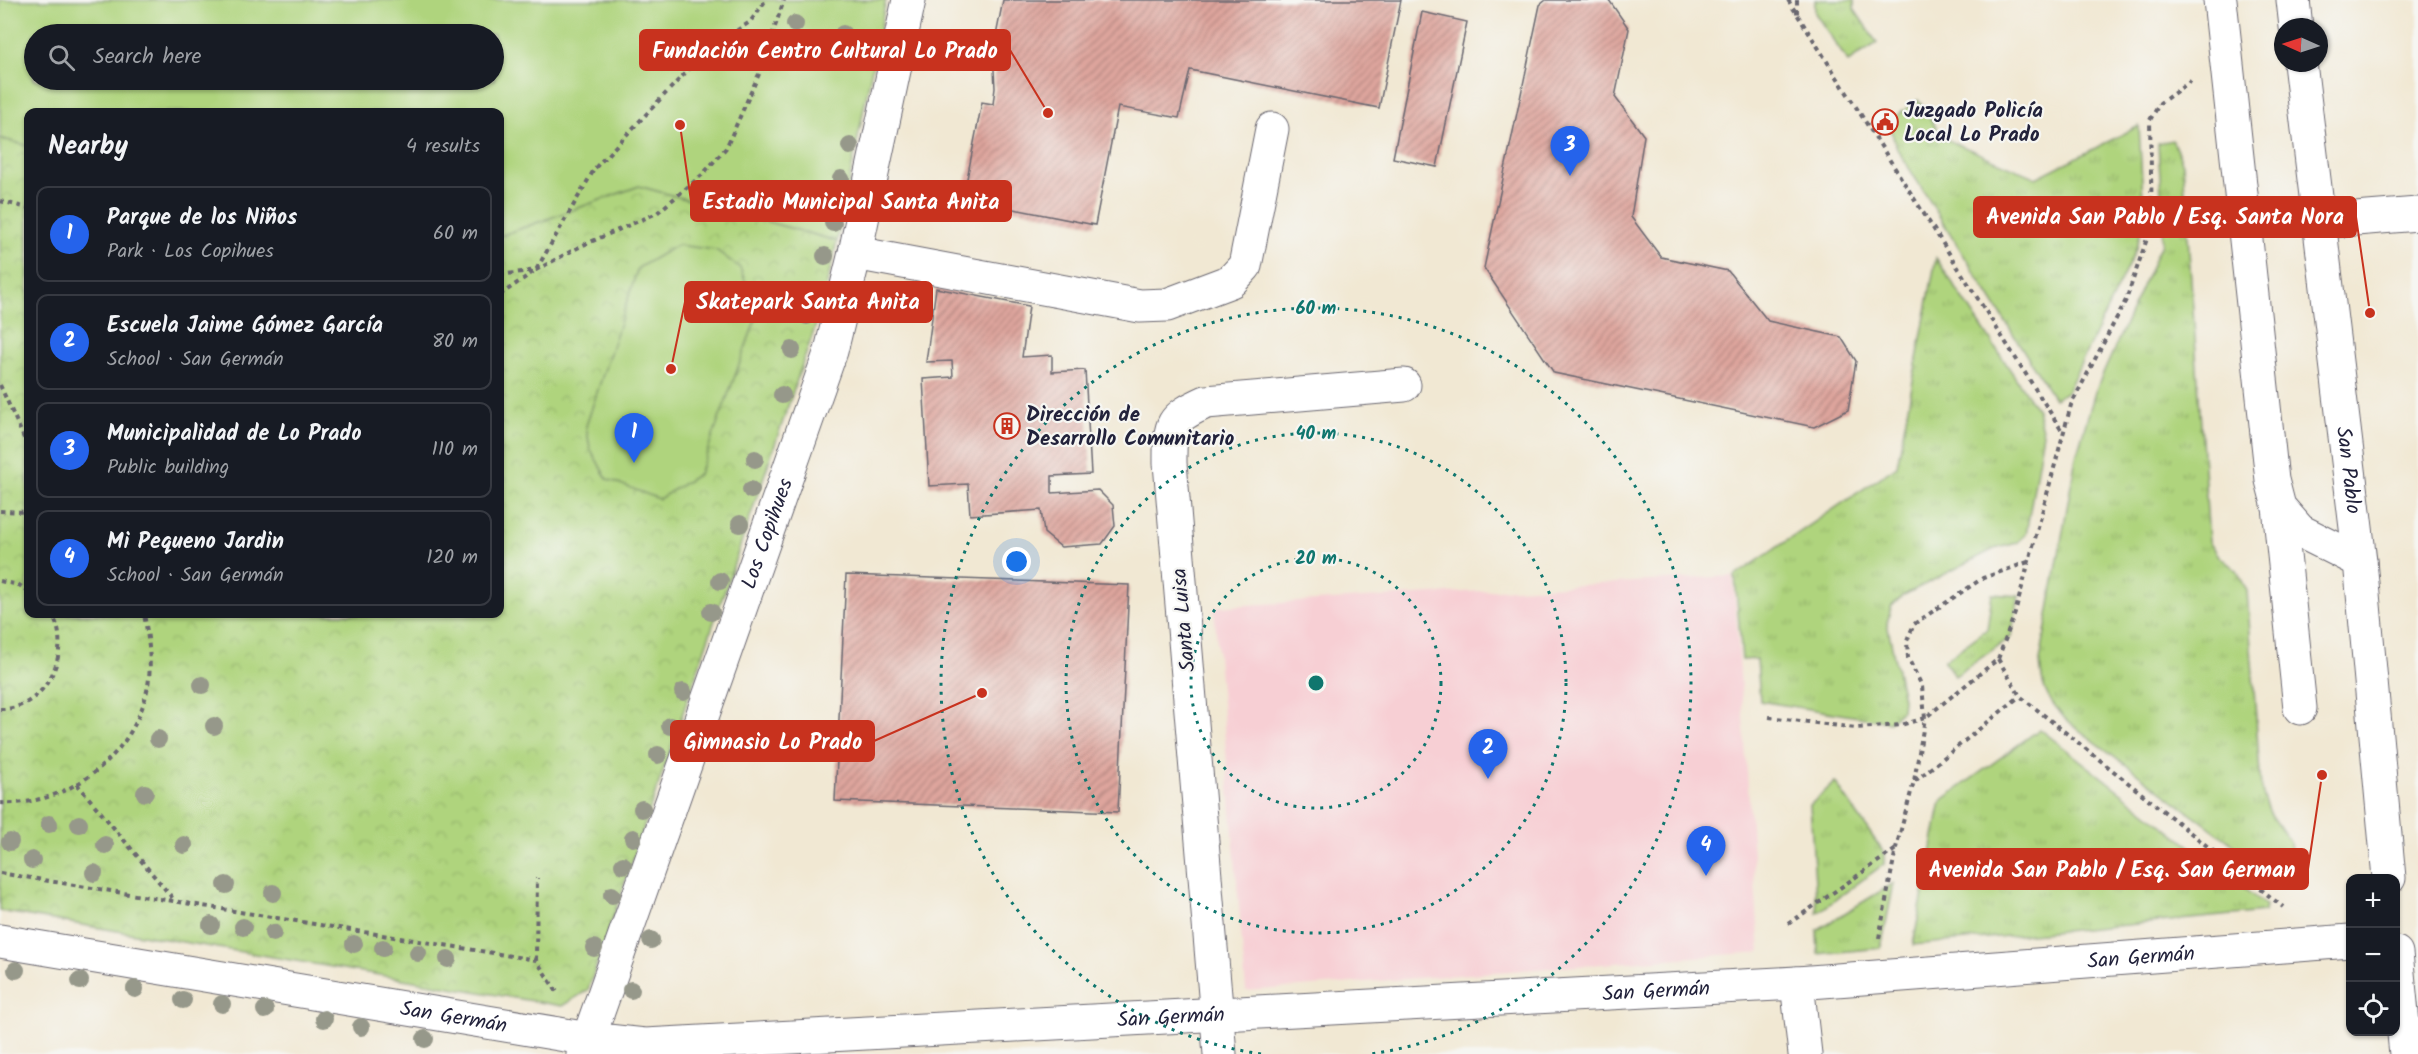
<!DOCTYPE html>
<html lang="en">
<head>
<meta charset="utf-8">
<style>
  body { margin:0; font-family:Kalam,sans-serif; background:#242831; color:#f1f3f6 }
  .controls { position:absolute; right:18px; bottom:18px; display:grid; overflow:hidden; border-radius:12px; box-shadow:0 2px 4px #0004 }
  .controls button { width:54px; height:54px; display:grid; place-items:center; padding:0; border:0; border-bottom:2px solid #363941; background:#171b24; color:#f1f3f6; font:30px sans-serif }
  .compass { position:absolute; left:2274px; top:18px; width:54px; height:54px; border-radius:50%; background:#171b24; box-shadow:0 2px 4px #0004; rotate:273deg }
  .you { position:absolute; left:1017px; top:562px; width:21px; height:21px; margin:-15px; border:4px solid #fff; border-radius:50%; background:#1a73e8; box-shadow:0 0 0 9px #1a73e833 }
  .badge { display:grid; place-items:center; width:39px; height:39px; border-radius:50%; background:#2563eb; color:#fff; font-size:20px; font-weight:700 }
  .pin { position:absolute; translate:-50% -50px; filter:drop-shadow(0 2px 3px #0008) }
  .pin::after { content:''; position:absolute; top:32px; width:21px; height:18px; background:inherit; clip-path:polygon(0 0,100% 0,50% 100%) }
  .list { margin:0; padding:0; list-style:none }
  h2 { display:flex; justify-content:space-between; align-items:center; height:78px; margin:0; padding:0 24px; font-size:26px }
  h2 small { font-size:20px; font-weight:400; color:#9ea1a6 }
  .list li { display:grid; grid-template-columns:39px 1fr auto; gap:18px; align-items:center; box-sizing:border-box; height:96px; margin:0 12px 12px; padding:0 12px; border:2px solid #363941; border-radius:12px }
  .list b { display:block; font-size:22px; white-space:nowrap }
  .list p { margin:0; font-size:20px; white-space:nowrap; color:#9ea1a6 }
  .list em { font-size:20px; font-style:normal; color:#9ea1a6 }
  .icon { flex:none; width:33px; height:33px; fill:none; stroke:currentColor; stroke-width:2; stroke-linecap:round; stroke-linejoin:round }
  .map { position:relative; flex:none; width:2418px; height:1054px; overflow:hidden }
  .search { position:absolute; background:#171b24; box-shadow:0 2px 4px #0004; left:24px; top:24px; width:480px; height:66px; display:flex; align-items:center; gap:15px; box-sizing:border-box; padding:0 21px; border-radius:33px; color:#9ea1a6; font-size:22px }
  .panel { position:absolute; background:#171b24; box-shadow:0 2px 4px #0004; left:24px; top:108px; width:480px; height:510px; border-radius:12px }
  .map>svg:first-child { display:block }
</style>
</head>
<body>
<div class="map">
<svg width="2418" height="1054" viewBox="0 0 2418 1054">
  <defs>
    <pattern id="grass-tufts" width="24" height="20" patternUnits="userSpaceOnUse" patternTransform="scale(1.5)"><rect width="24" height="20" fill="#afd47d"/><path d="M3 7l-1-3M5 7V3M7 7l1-3M15 17l-1-3M17 17v-4M19 17l1-3" fill="none" stroke="#96b66d"/></pattern>
    <pattern id="park-crowns" width="20" height="18" patternUnits="userSpaceOnUse" patternTransform="scale(1.5)"><rect width="20" height="18" fill="#afd47d"/><path d="M2 6a3 3 0 1 1 6 0M12 15a3 3 0 1 1 6 0" fill="none" stroke="#96b66d"/></pattern>
    <pattern id="building-hatch" width="6" height="6" patternUnits="userSpaceOnUse" patternTransform="scale(1.5)"><rect width="6" height="6" fill="#dea59d"/><path d="M-1 1l2-2M0 6l6-6M5 7l2-2" fill="none" stroke="#b48681"/></pattern>
  </defs>
  <rect width="100%" height="100%" fill="#f6f6f2"/>
  <filter id="ink" filterUnits="userSpaceOnUse"><feTurbulence type="fractalNoise" baseFrequency=".0167" numOctaves="2"/><feDisplacementMap in="SourceGraphic" scale="12" xChannelSelector="R" yChannelSelector="G"/><feConvolveMatrix kernelMatrix="1 2 1 2 8 2 1 2 1" color-interpolation-filters="sRGB"/></filter>
  <filter id="wash" filterUnits="userSpaceOnUse"><feTurbulence type="fractalNoise" baseFrequency=".008" numOctaves="4" result="noise"/><feDisplacementMap in="SourceGraphic" scale="24" xChannelSelector="R" yChannelSelector="G"/><feGaussianBlur stdDeviation="1.35" result="paint"/><feColorMatrix in="noise" values="0 0 0 0 0 0 0 0 0 0 0 0 0 0 0 0 0 1.4 0 .05"/><feComposite in="paint" operator="in"/></filter>
  <g filter="url(#wash)">
    <rect width="100%" height="100%" fill="#f1e8d3"/>
    <path fill="#f7cfd4" d="M1733 576 1760 952 1246 991 1214 607Z"/>
    <g fill="url(#grass-tufts)" stroke="#687b5c" stroke-width="1.5">
      <path d="M1815 0H1854V9L1877 43 1848 62 1815 13Z"/>
      <path d="M1918 100 1943 138 2036 178 2139 126 2144 219 2137 247 2067 392 2054 399 1897 149 1891 130 1892 119Z"/>
      <path d="M2172 140 2183 164 2209 541 2219 556 2237 571 2247 591 2261 789 2270 813 2290 842 2293 871 2278 878 2067 721C2047 697 2042 692 2040 661L2076 457 2095 392 2161 244 2163 228 2158 143Z"/>
      <path d="M1936 258 2037 410 2043 433 2026 534 2017 543 1994 549 1902 596 1891 607 1887 623 1903 699 1902 710 1889 722 1760 701 1757 659 1742 660 1735 576 1897 466Z"/>
      <path d="M1992 594 2019 596 2011 637 1955 676 1944 661 1987 629Z"/>
      <path d="M2040 729 2265 905 2264 912 1913 945 1941 801Z"/>
      <path d="M1835 782 1884 853V864L1817 913 1810 805Z"/>
      <path d="M1894 883 1881 948 1818 954 1817 930Z"/>
    </g>
    <path fill="url(#park-crowns)" stroke="#687b5c" stroke-width="1.5" d="M0 138 28 146V614H500V236L639 186 837 241 820 313 588 990 562 1006 0 911Z"/>
    <g fill="#afd47d" stroke="#687b5c" stroke-width="1.5" fill-rule="evenodd">
      <path d="M0 0H886L837 241 639 186 500 236V112H28V146L0 138ZM34 34H494V80H34Z"/>
      <path d="M677 245 716 250 740 268 758 313 699 474 659 499 607 479 590 448 586 426 638 268Z"/>
    </g>
    <g id="blocks">
      <g fill="url(#building-hatch)">
        <path d="M1003 0H1401L1379 108 1190 70 1179 118 1118 107 1095 225 963 199 982 102 993 104 995 88 993 51Z"/>
        <path d="M1546 0H1609L1629 29 1615 97 1644 136 1631 217 1661 257 1728 271 1768 321 1841 337 1856 361 1848 410 1814 427 1554 373 1484 268 1540 5Z"/>
        <path d="M1422 12 1467 22 1437 167 1393 158Z"/>
        <path d="M936 288 1029 306 1022 357 1052 355V372L1085 370 1091 474 1052 476V493L1098 490 1113 505 1115 526 1102 544 1061 547 1044 533 1041 510 970 515 968 484 929 486 923 379 953 377 952 361 926 362Z"/>
        <path d="M846 575 1129 585 1118 812 835 801Z"/>
      </g>
    </g>
  </g>
  <g filter="url(#ink)">
    <use href="#blocks" fill-opacity="0" stroke="#6a6770" stroke-width="1.5"/>
    <g fill="none" stroke-linecap="round" stroke-linejoin="round">
      <g stroke="#6a6770" stroke-width="35">
        <g id="minor">
          <path d="M2220 0 2272 480 2279 507 2300 531 2360 561"/>
          <path d="M2318 222 2418 214"/>
          <path d="M855 253 1140 306 1167 305 1231 281 1245 266 1272 129"/>
          <path d="M2279 507 2300 708"/>
          <path id="s1" d="M0 941 589 1039 645 1045 1797 983 2350 941"/>
          <path d="M1797 983 1805 1054"/>
          <path id="s2" d="M583 1054 831 351 855 253 909 0"/>
          <path d="M1220 1054 1170 463C1170 423 1169 419 1206 402L1404 385"/>
        </g>
      </g>
      <g stroke="#6a6770" stroke-width="35">
        <g id="major">
          <path d="M2293 0 2296 27"/>
          <path id="s3" d="M2300 63 2360 561 2389 878"/>
          <path d="M2396 953 2406 1054"/>
        </g>
      </g>
      <g stroke="#6a6770" stroke-width="4" stroke-dasharray="4.5 4.5" stroke-linecap="butt">
        <path d="M1788 0 2062 431"/>
        <path d="M1797 0V14"/>
        <path d="M0 201 28 208"/>
        <path d="M500 275 536 270 581 246 657 213 703 174 726 148 759 74 784 0"/>
        <path d="M500 295 536 270 595 168 708 49 750 22 766 0"/>
        <path d="M0 385 28 447"/>
        <path d="M0 511 28 512"/>
        <path d="M0 581 19 585 28 591"/>
        <path d="M1998 659 2020 696 2283 907"/>
        <path d="M0 709C37 710 63 671 59 636 59 629 55 620 52 614"/>
        <path d="M1769 717 1856 728 1901 725 1925 718 1998 659 2015 613 2071 405 2126 300 2152 224 2150 120 2160 103 2191 81"/>
        <path d="M1915 781 2020 696"/>
        <path d="M77 784 175 901"/>
        <path d="M0 803C65 807 130 759 146 695 153 667 149 641 144 614"/>
        <path d="M0 873 536 960 559 995"/>
        <path d="M1788 924 1896 849"/>
        <path d="M1879 938 1896 848 1914 781 1925 718 1922 686 1908 658 1907 641 1914 624 1983 578 2028 562"/>
        <path d="M536 960 537 878"/>
      </g>
      <use href="#minor" stroke="#fff" stroke-width="33"/>
      <use href="#major" stroke="#fff" stroke-width="33"/>
    </g>
    <g fill="#96988a">
      <circle cx="795" cy="24" r="9"/>
      <circle cx="843" cy="34" r="9"/>
      <circle cx="850" cy="146" r="9"/>
      <circle cx="841" cy="179" r="9"/>
      <circle cx="833" cy="223" r="9"/>
      <circle cx="825" cy="256" r="9"/>
      <circle cx="807" cy="316" r="9"/>
      <circle cx="792" cy="350" r="9"/>
      <circle cx="782" cy="395" r="9"/>
      <circle cx="755" cy="459" r="9"/>
      <circle cx="751" cy="490" r="9"/>
      <circle cx="740" cy="524" r="9"/>
      <circle cx="720" cy="581" r="9"/>
      <circle cx="711" cy="612" r="9"/>
      <circle cx="202" cy="685" r="9"/>
      <circle cx="683" cy="692" r="9"/>
      <circle cx="214" cy="726" r="9"/>
      <circle cx="670" cy="726" r="9"/>
      <circle cx="158" cy="739" r="9"/>
      <circle cx="658" cy="755" r="9"/>
      <circle cx="145" cy="793" r="9"/>
      <circle cx="642" cy="809" r="9"/>
      <circle cx="49" cy="824" r="9"/>
      <circle cx="79" cy="824" r="9"/>
      <circle cx="633" cy="838" r="9"/>
      <circle cx="10" cy="842" r="9"/>
      <circle cx="105" cy="845" r="9"/>
      <circle cx="184" cy="845" r="9"/>
      <circle cx="32" cy="860" r="9"/>
      <circle cx="623" cy="865" r="9"/>
      <circle cx="94" cy="873" r="9"/>
      <circle cx="226" cy="885" r="9"/>
      <circle cx="273" cy="893" r="9"/>
      <circle cx="612" cy="895" r="9"/>
      <circle cx="211" cy="925" r="9"/>
      <circle cx="243" cy="927" r="9"/>
      <circle cx="273" cy="933" r="9"/>
      <circle cx="651" cy="940" r="9"/>
      <circle cx="354" cy="944" r="9"/>
      <circle cx="383" cy="948" r="9"/>
      <circle cx="594" cy="948" r="9"/>
      <circle cx="418" cy="953" r="9"/>
      <circle cx="448" cy="959" r="9"/>
      <circle cx="16" cy="970" r="9"/>
      <circle cx="80" cy="981" r="9"/>
      <circle cx="135" cy="989" r="9"/>
      <circle cx="631" cy="990" r="9"/>
      <circle cx="183" cy="1000" r="9"/>
      <circle cx="222" cy="1004" r="9"/>
      <circle cx="265" cy="1010" r="9"/>
      <circle cx="324" cy="1019" r="9"/>
      <circle cx="361" cy="1027" r="9"/>
      <circle cx="425" cy="1039" r="9"/>
    </g>
  </g>
  <g fill="none" stroke="#0f766e" stroke-width="3" stroke-dasharray="3 6">
    <circle cx="1316" cy="683" r="125"/>
    <circle cx="1316" cy="683" r="250"/>
    <path d="M1261 1054A375 375 0 1 1 1371 1054"/>
  </g>
  <defs>
    <g id="civic-ring" transform="scale(1.35)"><circle r="9.5" fill="#f6f6f2" stroke="#c8321e" stroke-width="1.5"/><path d="M-.6-6.5H3V-4.5H.6V-3L4-1V1h2V6H-6V1h2V-1L-.6-3ZM-1.2 2.5V6h2.4V2.5Z" fill="#c8321e"/></g>
    <g id="building-ring" transform="scale(1.35)"><circle r="9.5" fill="#f6f6f2" stroke="#c8321e" stroke-width="1.5"/><path d="M-4-6H4V6H1V3H-1V6H-4ZM-2.5-4.3h1.7v1.8h-1.7ZM.8-4.3h1.7v1.8H.8ZM-2.5-1h1.7V.8h-1.7ZM.8-1h1.7V.8H.8Z" fill="#c8321e"/></g>
  </defs>
  <g fill-rule="evenodd">
    <use href="#civic-ring" x="1885" y="122"/>
    <use href="#building-ring" x="1007" y="426"/>
  </g>
  <g text-anchor="middle" stroke-width="4.5" stroke-linejoin="round" paint-order="stroke">
    <g font-size="21" font-weight="bold" fill="#22223b" stroke="#f6f6f2" text-anchor="start">
      <text x="1904" y="117">Juzgado Policía<tspan x="1904" dy="24">Local Lo Prado</tspan></text>
      <text x="1026" y="421">Dirección de<tspan x="1026" dy="24">Desarrollo Comunitario</tspan></text>
    </g>
    <g font-size="21" fill="#22223b" stroke="#f6f6f2">
      <text dy="7" stroke="none"><textPath href="#s3" startOffset="410">San Pablo</textPath></text>
      <text dy="7" stroke="none"><textPath href="#s2" startOffset="552">Los Copihues</textPath></text>
      <text transform="translate(1183 620) rotate(-95)" y="7">Santa Luisa</text>
      <text dy="7" stroke="none"><textPath href="#s1" startOffset="2152">San Germán</textPath></text>
      <text dy="7" stroke="none"><textPath href="#s1" startOffset="1666">San Germán</textPath></text>
      <text dy="7" stroke="none"><textPath href="#s1" startOffset="1180">San Germán</textPath></text>
      <text dy="7" stroke="none"><textPath href="#s1" startOffset="460">San Germán</textPath></text>
    </g>
  </g>
  <circle cx="1316" cy="683" r="9" fill="#0f766e" stroke="#f6f6f2" stroke-width="3"/>
  <g font-size="18" text-anchor="middle" font-weight="bold" fill="#0f766e" stroke="#f6f6f2" stroke-width="4.5" stroke-linejoin="round" paint-order="stroke">
    <text x="1316" y="314">60 m</text>
    <text x="1316" y="439">40 m</text>
    <text x="1316" y="564">20 m</text>
  </g>
  <path fill="none" stroke="#c8321e" stroke-width="2" d="M1048 113L1010 50M680 125L691 201M2370 313L2356 217M671 369L685 302M982 693L874 741M2322 775L2308 869"/>
  <g fill="#c8321e" stroke="#f6f6f2" stroke-width="2">
    <circle cx="1048" cy="113" r="6"/>
    <circle cx="680" cy="125" r="6"/>
    <circle cx="2370" cy="313" r="6"/>
    <circle cx="671" cy="369" r="6"/>
    <circle cx="982" cy="693" r="6"/>
    <circle cx="2322" cy="775" r="6"/>
  </g>
  <g fill="#c8321e" stroke="#c8321e" stroke-width="2">
    <rect x="640" y="30" width="370" height="40" rx="6"/>
    <rect x="691" y="181" width="320" height="40" rx="6"/>
    <rect x="1974" y="197" width="382" height="40" rx="6"/>
    <rect x="685" y="282" width="247" height="40" rx="6"/>
    <rect x="671" y="721" width="203" height="40" rx="6"/>
    <rect x="1917" y="849" width="391" height="40" rx="6"/>
  </g>
  <g font-size="22" text-anchor="middle" font-weight="bold" fill="#fff">
    <text x="825" y="58">Fundación Centro Cultural Lo Prado</text>
    <text x="851" y="209">Estadio Municipal Santa Anita</text>
    <text x="2165" y="224">Avenida San Pablo / Esq. Santa Nora</text>
    <text x="808" y="309">Skatepark Santa Anita</text>
    <text x="773" y="749">Gimnasio Lo Prado</text>
    <text x="2112" y="877">Avenida San Pablo / Esq. San German</text>
  </g>
</svg>
<div class="controls">
<button>+</button>
<button>−</button>
<button><svg class="icon" aria-label="locate" viewBox="0 0 24 24"><circle cx="12" cy="12" r="6"/><path d="M12 2v4M12 18v4M2 12h4M18 12h4"/></svg></button>
</div>
<svg class="compass" viewBox="-18 -18 36 36"><path d="M0-13l5 13h-10z" fill="#e53935"/><path d="M0 13l5-13h-10z" fill="#9ea1a6"/></svg>
<div class="you"></div>
<div class="pin badge" style="left:634px;top:463px">1</div>
<div class="pin badge" style="left:1488px;top:779px">2</div>
<div class="pin badge" style="left:1570px;top:176px">3</div>
<div class="pin badge" style="left:1706px;top:876px">4</div>
<div class="search"><svg class="icon" aria-label="search" viewBox="0 0 24 24"><circle cx="10" cy="10" r="6"/><path d="M15 15l6 6"/></svg>Search here</div>
<section class="panel">
<h2>Nearby<small>4 results</small></h2>
<ul class="list">
<li><span class="badge">1</span><div><b>Parque de los Niños</b><p>Park · Los Copihues</p></div><em>60 m</em></li>
<li><span class="badge">2</span><div><b>Escuela Jaime Gómez García</b><p>School · San Germán</p></div><em>80 m</em></li>
<li><span class="badge">3</span><div><b>Municipalidad de Lo Prado</b><p>Public building</p></div><em>110 m</em></li>
<li><span class="badge">4</span><div><b>Mi Pequeno Jardin</b><p>School · San Germán</p></div><em>120 m</em></li>
</ul>
</section>
</div>
</body>
</html>
